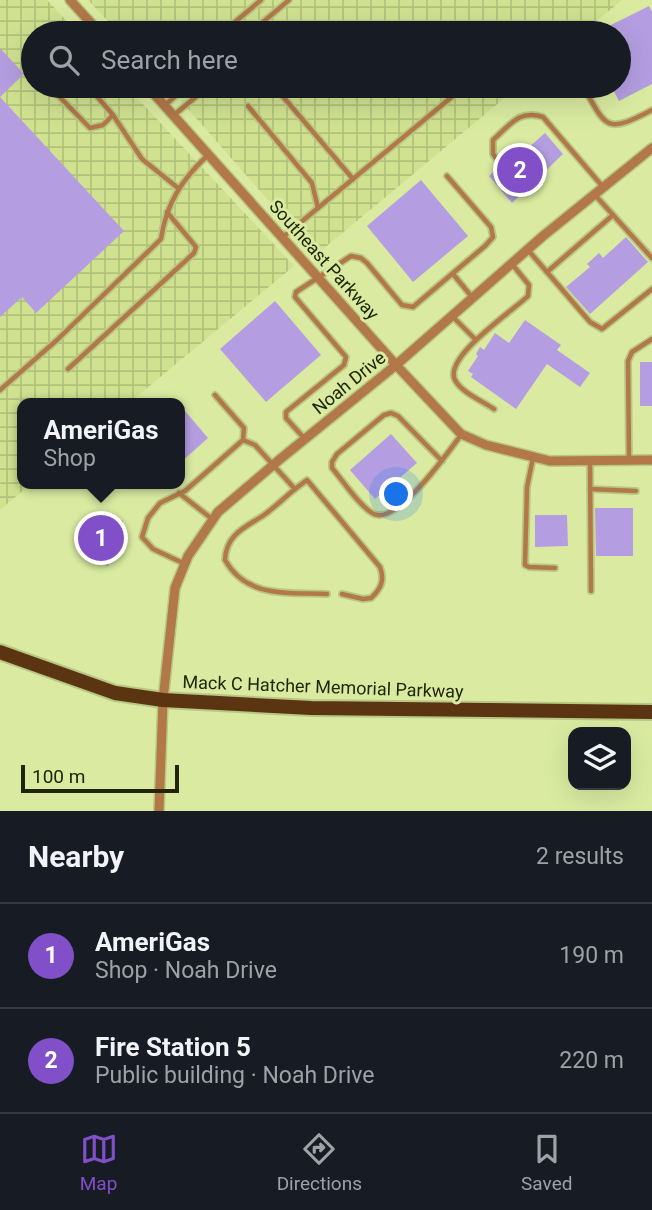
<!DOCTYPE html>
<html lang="en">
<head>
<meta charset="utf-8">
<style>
  body { margin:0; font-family:Roboto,sans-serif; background:#20242c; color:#f1f3f6 }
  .controls { position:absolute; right:21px; bottom:21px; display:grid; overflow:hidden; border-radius:14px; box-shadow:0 7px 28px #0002 }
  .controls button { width:63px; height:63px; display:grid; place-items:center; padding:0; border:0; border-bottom:2px solid #363941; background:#171b24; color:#f1f3f6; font:35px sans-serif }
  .scale { position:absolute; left:21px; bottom:18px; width:158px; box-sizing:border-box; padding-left:7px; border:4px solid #202507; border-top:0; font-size:19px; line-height:24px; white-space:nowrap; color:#202507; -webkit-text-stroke:5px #daeba1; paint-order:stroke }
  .you { position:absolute; left:397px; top:495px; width:24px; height:24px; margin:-18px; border:5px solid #fff; border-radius:50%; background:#1a73e8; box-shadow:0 0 0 10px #1a73e833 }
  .badge { display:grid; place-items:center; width:46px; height:46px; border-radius:50%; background:#8150c8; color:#fff; font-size:23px; font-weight:700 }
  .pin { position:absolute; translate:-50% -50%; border:4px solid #fff; box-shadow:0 2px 7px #0006 }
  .popup { position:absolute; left:17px; top:398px; width:168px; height:91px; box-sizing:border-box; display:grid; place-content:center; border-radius:14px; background:#171b24; filter:drop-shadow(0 2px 5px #0005); font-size:23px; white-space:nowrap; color:#9ea1a6 }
  .popup b { font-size:26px; color:#f1f3f6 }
  .popup::after { content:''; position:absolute; left:50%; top:100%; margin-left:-14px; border:14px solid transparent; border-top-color:#171b24 }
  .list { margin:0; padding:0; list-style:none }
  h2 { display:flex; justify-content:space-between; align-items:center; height:91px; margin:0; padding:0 28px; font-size:30px }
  h2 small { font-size:23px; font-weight:400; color:#9ea1a6 }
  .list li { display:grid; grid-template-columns:46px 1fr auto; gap:21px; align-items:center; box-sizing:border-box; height:105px; padding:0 28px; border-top:2px solid #363941 }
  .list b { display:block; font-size:26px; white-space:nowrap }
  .list p { margin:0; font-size:23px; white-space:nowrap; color:#9ea1a6 }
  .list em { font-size:23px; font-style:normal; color:#9ea1a6 }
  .icon { flex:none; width:38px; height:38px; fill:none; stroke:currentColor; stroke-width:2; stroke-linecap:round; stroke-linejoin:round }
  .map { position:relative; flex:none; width:652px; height:811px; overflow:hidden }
  .search { position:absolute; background:#171b24; box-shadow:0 7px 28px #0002; left:21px; right:21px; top:21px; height:77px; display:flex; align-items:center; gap:18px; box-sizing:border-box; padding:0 24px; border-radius:38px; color:#9ea1a6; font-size:26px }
  .sheet { height:301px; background:#171b24 }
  nav { display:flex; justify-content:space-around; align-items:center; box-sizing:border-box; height:98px; border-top:2px solid #363941; background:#171b24; font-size:19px; color:#9ea1a6 }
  nav a { display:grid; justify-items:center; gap:4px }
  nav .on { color:#8150c8 }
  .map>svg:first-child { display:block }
</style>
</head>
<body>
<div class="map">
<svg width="652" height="811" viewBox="0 0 652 811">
  <defs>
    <pattern id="industrial-grid" width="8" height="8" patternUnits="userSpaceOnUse" patternTransform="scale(1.75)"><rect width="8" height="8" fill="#d0e290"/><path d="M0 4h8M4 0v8" fill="none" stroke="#b2c27b"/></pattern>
  </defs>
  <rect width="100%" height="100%" fill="#daeba1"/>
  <g fill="url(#industrial-grid)">
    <path d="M0 0H47L78 33H33V86H126L294 266 129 403H22V484H31L0 510Z"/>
    <path d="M88 0H622L582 33H119Z"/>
    <path d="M168 86H519L316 255Z"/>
  </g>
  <g fill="#b49ee1">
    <path d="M649 6 652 12V84L619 101 611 86H619V33H595Z"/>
    <path d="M0 48 24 74 0 97Z"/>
    <path d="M0 97 124 231 36 313 22 297 0 317Z"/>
    <path d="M545 133 563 154 512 203 489 176 497 168H504L505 162 516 152 520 155Z"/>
    <path d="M421 180 468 236 413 282 367 226Z"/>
    <path d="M626 237 648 262 590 314 566 287 590 267 587 264 599 253 603 258Z"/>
    <path d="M275 301 321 355 266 402 220 349Z"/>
    <path d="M525 320 561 345 557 350 590 373 580 387 547 364 516 409 471 377 473 374 468 371 478 356 476 354 480 347 484 350 495 333 509 343Z"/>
    <rect x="640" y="362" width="12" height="44"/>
    <path d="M185 411 208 438 180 463V415Z"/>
    <path d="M391 434 417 463 375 499 350 470Z"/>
    <path d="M595 508H633V556H596Z"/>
    <path d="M100 513 123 521 108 566 85 558Z"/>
    <path d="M535 515H567L568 546 535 547Z"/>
  </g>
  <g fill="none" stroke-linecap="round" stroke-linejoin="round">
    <g stroke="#b9c785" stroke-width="8">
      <g id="lane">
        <path d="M222 33 261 0"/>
        <path d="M250 33 289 0"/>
        <path d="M49 86 90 128 103 125 113 115"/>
        <path d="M88 86 113 115 142 159 178 188"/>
        <path d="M274 86 353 179"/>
        <path d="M583 86C607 129 606 134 652 110"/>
        <path d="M165 105 187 86"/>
        <path d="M248 106 312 183 318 208"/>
        <path d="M174 115 209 86"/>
        <path d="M501 165 493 154V140C510 125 519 109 543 117L603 187"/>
        <path d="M595 195 652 258"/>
        <path d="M283 237 465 86"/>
        <path d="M528 250 590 322 602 329 652 289"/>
        <path d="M547 272 613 215"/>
        <path d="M453 274 472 297"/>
        <path d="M452 316 475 339"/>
        <path d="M68 369 194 253 196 247 167 212"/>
        <path d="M0 390 57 340 161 239C166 204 182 179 208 155"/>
        <path d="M494 409C482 401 461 392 455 380 443 357 514 310 528 296L529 285 512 264"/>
        <path d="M304 438 286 418V412L344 365 346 357 295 297 296 292 351 256 361 258 367 263 402 305 413 307 485 246 493 237 491 227 447 176"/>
        <path d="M243 440 255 445 295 489C284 498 275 507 264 515 246 527 226 534 225 560 247 599 289 592 327 594"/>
        <path d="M533 458 527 487 525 565 529 567 555 568"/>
        <path d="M629 460 628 361 632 352 652 339"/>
        <path d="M442 461 398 416 391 413 384 415 337 454 332 462V468C344 482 357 503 372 513 395 529 449 451 461 435"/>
        <path d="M590 462 591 591"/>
        <path d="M295 489 307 480 380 567C385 580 381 589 371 598L363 599 342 594"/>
        <path d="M590 489 636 491"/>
        <path d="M179 493 212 519"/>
        <path d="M185 564 153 549 142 537 148 518 160 503 185 491 243 440 244 428 215 395"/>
      </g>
    </g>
    <g stroke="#b9c785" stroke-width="12">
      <g id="street">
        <path d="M70 0 100 33"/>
        <path d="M147 86 396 365 461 434 486 445 550 461 652 460"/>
        <path d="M159 811 163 700 175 588 188 556 218 512 279 460 396 365 543 236 652 148"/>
      </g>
    </g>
    <g stroke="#b9c785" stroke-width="18">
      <path id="primary" d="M0 652 115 693 163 700 311 708 652 712"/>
    </g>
    <use href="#lane" stroke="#b27848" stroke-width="4.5"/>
    <use href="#street" stroke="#b27848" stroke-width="9"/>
    <use href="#primary" stroke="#5b3411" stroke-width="14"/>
  </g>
  <g text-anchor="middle" stroke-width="6" stroke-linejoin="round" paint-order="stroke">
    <g font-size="18" fill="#202507" stroke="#daeba1">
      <text transform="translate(324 260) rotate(48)" y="6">Southeast Parkway</text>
      <text transform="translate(349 383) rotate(-39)" y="6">Noah Drive</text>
      <text transform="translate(323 687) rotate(2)" y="6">Mack C Hatcher Memorial Parkway</text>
    </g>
  </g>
</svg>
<div class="controls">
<button><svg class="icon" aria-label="layers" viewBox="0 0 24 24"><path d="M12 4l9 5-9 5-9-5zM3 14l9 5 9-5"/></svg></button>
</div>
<div class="scale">100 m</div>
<div class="you"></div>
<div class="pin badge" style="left:101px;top:538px">1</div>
<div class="popup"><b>AmeriGas</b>Shop</div>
<div class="pin badge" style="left:520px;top:170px">2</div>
<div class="search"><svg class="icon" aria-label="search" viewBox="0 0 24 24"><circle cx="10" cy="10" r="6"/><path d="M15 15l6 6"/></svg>Search here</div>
</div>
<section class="sheet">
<h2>Nearby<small>2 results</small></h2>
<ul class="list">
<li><span class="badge">1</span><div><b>AmeriGas</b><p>Shop · Noah Drive</p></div><em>190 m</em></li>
<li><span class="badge">2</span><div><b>Fire Station 5</b><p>Public building · Noah Drive</p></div><em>220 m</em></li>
</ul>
</section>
<nav>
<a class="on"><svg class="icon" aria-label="map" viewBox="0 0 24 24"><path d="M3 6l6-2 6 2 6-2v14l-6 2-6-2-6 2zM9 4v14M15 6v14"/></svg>Map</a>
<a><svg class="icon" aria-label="directions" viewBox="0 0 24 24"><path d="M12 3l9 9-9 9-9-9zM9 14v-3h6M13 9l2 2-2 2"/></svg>Directions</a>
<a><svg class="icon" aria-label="saved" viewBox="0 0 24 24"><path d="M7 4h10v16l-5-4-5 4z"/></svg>Saved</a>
</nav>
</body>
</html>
